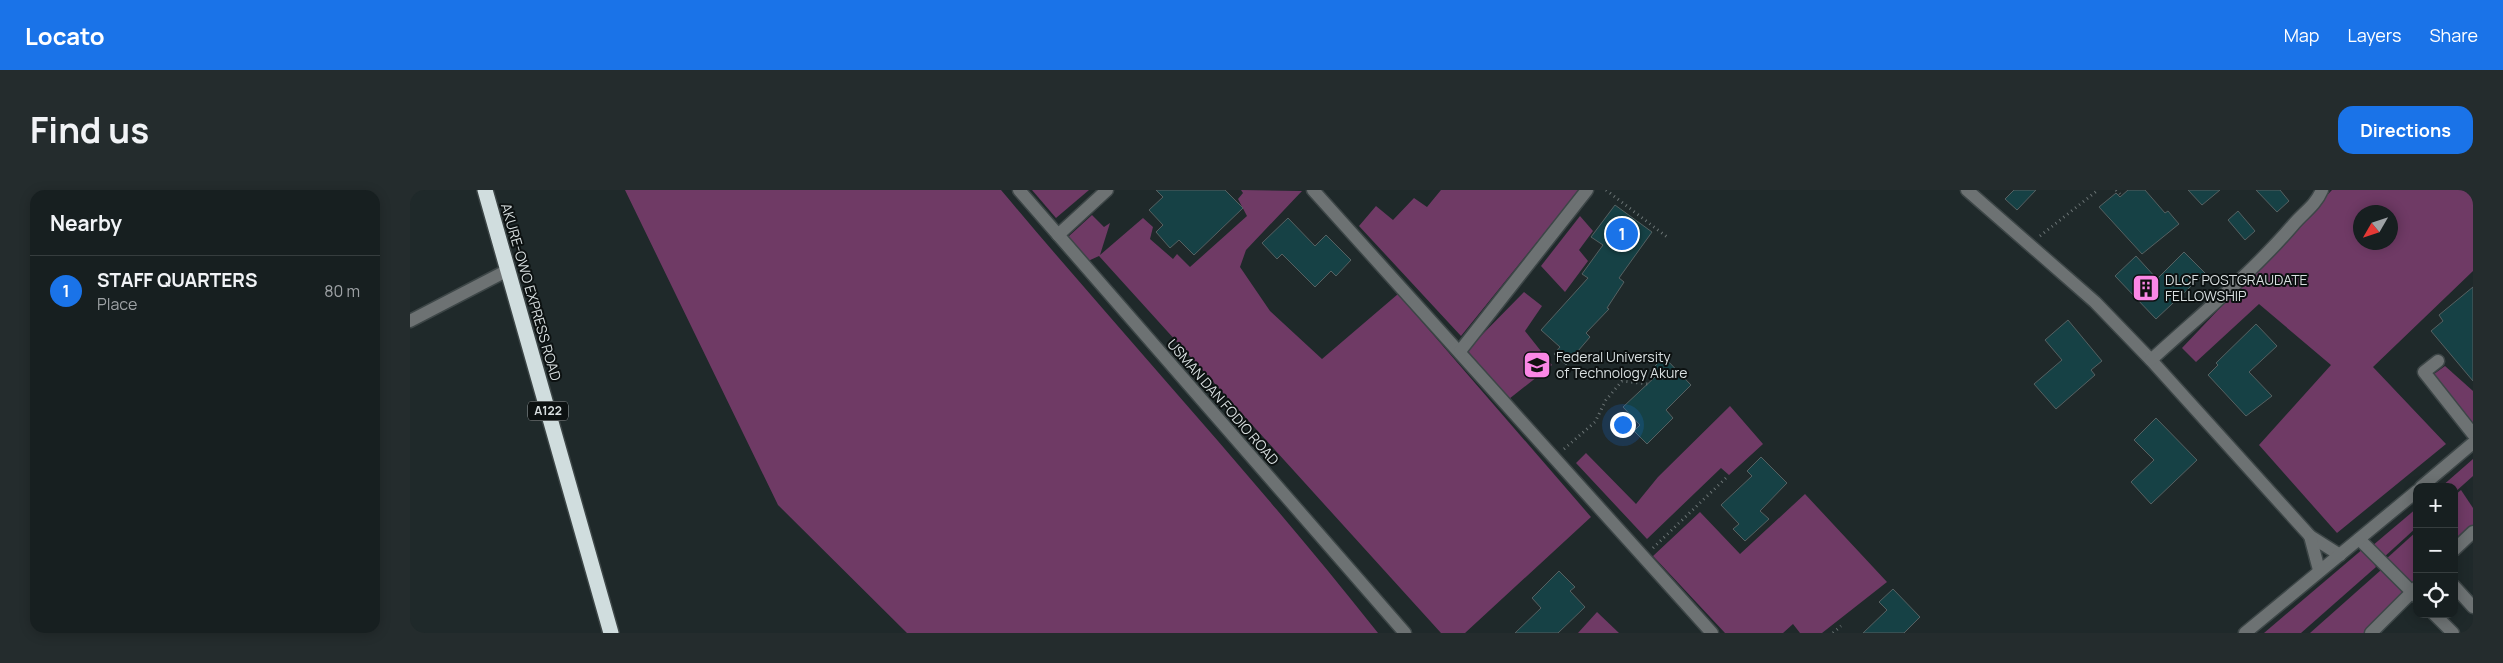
<!DOCTYPE html>
<html lang="en">
<head>
<meta charset="utf-8">
<style>
  body { margin:0; font-family:Manrope,sans-serif; background:#242c2d; color:#f1f3f6 }
  .controls { position:absolute; right:15px; bottom:15px; display:grid; overflow:hidden; border-radius:10px; box-shadow:0 2px 12px #0003 }
  .controls button { width:45px; height:45px; display:grid; place-items:center; padding:0; border:0; border-bottom:1px solid #363d3e; background:#171f20; color:#f1f3f6; font:25px sans-serif }
  .compass { position:absolute; left:1943px; top:15px; width:45px; height:45px; border-radius:50%; background:#171f20; box-shadow:0 2px 12px #0003; rotate:231deg }
  .you { position:absolute; left:1212px; top:234px; width:18px; height:18px; margin:-12px; border:4px solid #fff; border-radius:50%; background:#1a73e8; box-shadow:0 0 0 8px #1a73e833 }
  .badge { display:grid; place-items:center; width:32px; height:32px; border-radius:50%; background:#1a73e8; color:#fff; font-size:16px; font-weight:700 }
  .pin { position:absolute; translate:-50% -50%; border:2px solid #fff; box-shadow:0 1px 5px #0006 }
  .list { margin:0; padding:0; list-style:none }
  h2 { display:flex; justify-content:space-between; align-items:center; height:65px; margin:0; padding:0 20px; font-size:21px }
  h2 small { font-size:16px; font-weight:400; color:#9ea2a5 }
  .list li { display:grid; grid-template-columns:32px 1fr auto; gap:15px; align-items:center; box-sizing:border-box; height:70px; padding:0 20px; border-top:1px solid #363d3e }
  .list b { display:block; font-size:19px; white-space:nowrap }
  .list p { margin:0; font-size:16px; white-space:nowrap; color:#9ea2a5 }
  .list em { font-size:16px; font-style:normal; color:#9ea2a5 }
  .icon { flex:none; width:28px; height:28px; fill:none; stroke:currentColor; stroke-width:2; stroke-linecap:round; stroke-linejoin:round }
  .map { position:relative; flex:none; width:2063px; height:443px; overflow:hidden; border-radius:15px }
  header { display:flex; align-items:center; gap:30px; box-sizing:border-box; height:70px; padding:0 25px; background:#1a73e8; color:#fff }
  header strong { font-size:24px }
  nav { display:flex; gap:28px; margin-inline-start:auto; font-size:18px }
  .intro { display:flex; align-items:center; justify-content:space-between; box-sizing:border-box; height:120px; padding:0 30px }
  h1 { margin:0; font-size:35px }
  .button { padding:12px 22px; border-radius:15px; background:#1a73e8; color:#fff; font-size:18px; font-weight:700 }
  main { display:flex; gap:30px; padding:0 30px }
  aside { flex:1; background:#171f20; border-radius:15px; box-shadow:0 2px 12px #0003 }
  .map>svg:first-child { display:block }
</style>
</head>
<body>
<header>
<strong>Locato</strong>
<nav><a>Map</a><a>Layers</a><a>Share</a></nav>
</header>
<div class="intro"><h1>Find us</h1><a class="button">Directions</a></div>
<main>
<aside>
<h2>Nearby<small></small></h2>
<ul class="list">
<li><span class="badge">1</span><div><b>STAFF QUARTERS</b><p>Place</p></div><em>80 m</em></li>
</ul>
</aside>
<div class="map">
<svg width="2063" height="443" viewBox="0 0 2063 443">
  <rect width="100%" height="100%" fill="#1f292a"/>
  <g fill="#6f3a65" fill-rule="evenodd">
    <path d="M215 0H591C716 149 848 291 968 443H497L368 315Z"/>
    <path d="M622 0H679L646 28Z"/>
    <path d="M831 0 892 1 836 60 830 77 860 121 912 169 988 104 1181 327 1055 443H1031L689 66 678 71 658 47 682 25 694 37 700 33 690 65 733 28 743 37 740 49 763 69 767 64 780 77 837 26 828 9 833 3Z"/>
    <path d="M1031 0H1169L1051 146 949 36 966 16 983 30 1004 8 1017 17Z"/>
    <path d="M1922 0H2063V81L1963 177 2036 254 1927 343 1849 255 1921 175 1849 114 1786 172 1772 158ZM1950 22H1980V52H1950Z"/>
    <path d="M1170 26 1183 41 1169 60 1178 71 1155 102 1131 76Z"/>
    <path d="M1114 102 1132 116 1115 141 1142 175 1099 209 1057 160Z"/>
    <path d="M2035 176 2063 201V237L2024 184Z"/>
    <path d="M1320 216 1353 254 1319 285 1311 278 1237 349 1166 273 1176 263 1226 314 1248 287Z"/>
    <path d="M2063 269V286L2044 303V297H2031Z"/>
    <path d="M2051 300 2063 318V337L2044 355V306Z"/>
    <path d="M1395 304 1477 392 1412 443H1390L1383 434 1373 443H1315L1243 366 1290 322 1330 364Z"/>
    <path d="M2007 318V337L1973 368 1962 356Z"/>
    <path d="M2007 341V392L2002 397 1975 370Z"/>
    <path d="M1954 358 1966 377 1891 443H1854Z"/>
    <path d="M1971 380 1997 402 1959 443H1900Z"/>
    <path d="M1187 422 1209 443H1168Z"/>
  </g>
  <g fill="#164145" stroke="#566162">
    <path d="M746 0H815L833 18 784 65 769 50 760 58 746 42 753 35 739 20 753 7Z"/>
    <path d="M1604 0H1626L1607 20 1595 9Z"/>
    <path d="M1718 0H1735L1755 23 1758 21 1769 34 1732 64 1689 17 1706 3 1710 7Z"/>
    <path d="M1778 0H1810L1792 15Z"/>
    <path d="M1846 0H1870L1879 11 1867 22Z"/>
    <path d="M1205 15 1242 42 1209 88 1214 92 1197 118 1199 119 1176 143 1180 147 1156 175 1144 164 1150 157 1131 140 1178 88 1172 84 1193 55 1181 47Z"/>
    <path d="M1828 21 1845 41 1835 50 1818 30Z"/>
    <path d="M878 28 905 56 916 45 941 70 926 86 921 81 905 97 872 64 867 69 852 53Z"/>
    <path d="M1774 62 1795 83 1746 129 1705 86 1726 66 1747 89Z"/>
    <path d="M2063 97V191L2021 141 2033 131 2029 125Z"/>
    <path d="M1658 130 1692 171 1681 180 1685 185 1646 219 1624 194 1652 170 1635 150Z"/>
    <path d="M1846 134 1867 156 1839 182 1862 206 1836 226 1798 185 1808 175 1806 173Z"/>
    <path d="M1254 167 1281 195 1256 220 1263 228 1237 254 1224 241 1230 235 1213 217 1246 186 1240 181Z"/>
    <path d="M1746 228 1787 270 1741 314 1721 292 1744 270 1724 250Z"/>
    <path d="M1351 267 1377 293 1350 321 1359 329 1335 351 1323 339 1329 334 1311 315 1342 286 1337 281Z"/>
    <path d="M1149 381 1165 397 1160 401 1175 417 1148 443H1105L1131 418 1122 408Z"/>
    <path d="M1483 399 1510 427 1494 443H1453L1477 420 1469 412Z"/>
  </g>
  <g fill="none" stroke-linecap="round" stroke-linejoin="round">
    <g stroke="#3d4647" stroke-width="15">
      <g id="minor">
        <path d="M609 0 995 443"/>
        <path d="M903 0 1302 443"/>
        <path d="M1557 0 1685 112 1741 170 1900 346 1930 365"/>
        <path d="M648 45 697 0"/>
        <path d="M0 131 98 80"/>
        <path d="M1050 161 1177 0"/>
        <path d="M1741 170C1789 126 1841 84 1883 35 1894 22 1905 16 1912 0"/>
        <path d="M2028 171 2014 182 2063 244"/>
        <path d="M2011 297 2063 253"/>
        <path d="M1900 346 1909 380"/>
        <path d="M1949 349 2007 407"/>
        <path d="M2044 360 2063 342"/>
        <path d="M2044 396 2063 417"/>
        <path d="M2024 424 2043 443"/>
        <path d="M1835 443 2007 301"/>
        <path d="M1961 443 2007 397"/>
      </g>
    </g>
    <g stroke="#3d4647" stroke-width="18">
      <path id="highway" d="M75 0 201 443"/>
    </g>
    <g stroke="#6b7475" stroke-width="3" stroke-dasharray="1 4" stroke-linecap="butt">
      <path d="M1196 0 1257 47"/>
      <path d="M1706 0 1710 4"/>
      <path d="M1630 46 1688 0"/>
      <path d="M1154 259 1185 232 1196 210 1212 191 1238 194"/>
      <path d="M1243 358 1317 287"/>
      <path d="M1423 443 1431 436"/>
    </g>
    <use href="#minor" stroke="#6d7273" stroke-width="12"/>
    <use href="#highway" stroke="#d0ddde" stroke-width="15"/>
  </g>
  <defs>
    <g id="building-square" transform="scale(1.4375)"><rect x="-9" y="-9" width="18" height="18" rx="4" fill="#fb87e6" stroke="#0c1111"/><path d="M-4-6H4V6H1V3H-1V6H-4ZM-2.5-4.3h1.7v1.8h-1.7ZM.8-4.3h1.7v1.8H.8ZM-2.5-1h1.7V.8h-1.7ZM.8-1h1.7V.8H.8Z" fill="#111"/></g>
    <g id="university-square" transform="scale(1.4375)"><rect x="-9" y="-9" width="18" height="18" rx="4" fill="#fb87e6" stroke="#0c1111"/><path d="M0-5L7-2L0 1L-7-2ZM-4 1L0 2.5L4 1V4Q0 6-4 4Z" fill="#111"/></g>
  </defs>
  <g fill-rule="evenodd">
    <use href="#building-square" x="1736" y="98"/>
    <use href="#university-square" x="1127" y="175"/>
  </g>
  <g text-anchor="middle" stroke-width="4" stroke-linejoin="round" paint-order="stroke">
    <rect fill="#0c1111" stroke="#9ba1a2" stroke-width="1" x="118" y="211.5" width="40" height="19" rx="4"/>
    <g font-size="12" font-weight="bold" fill="#d8dfe0">
      <text x="138" y="225">A122</text>
    </g>
    <g font-size="14" fill="#d8dfe0" stroke="#0c1111" text-anchor="start">
      <text x="1755" y="95">DLCF POSTGRAUDATE<tspan x="1755" dy="16">FELLOWSHIP</tspan></text>
      <text x="1146" y="172">Federal University<tspan x="1146" dy="16">of Technology Akure</tspan></text>
    </g>
    <g font-size="14" fill="#d8dfe0" stroke="#0c1111">
      <text transform="translate(121 102) rotate(74)" y="5">AKURE-OWO EXPRESS ROAD</text>
      <text transform="translate(813 212) rotate(49)" y="5">USMAN DAN FODIO ROAD</text>
    </g>
  </g>
</svg>
<div class="controls">
<button>+</button>
<button>−</button>
<button><svg class="icon" aria-label="locate" viewBox="0 0 24 24"><circle cx="12" cy="12" r="6"/><path d="M12 2v4M12 18v4M2 12h4M18 12h4"/></svg></button>
</div>
<svg class="compass" viewBox="-18 -18 36 36"><path d="M0-13l5 13h-10z" fill="#e53935"/><path d="M0 13l5-13h-10z" fill="#9ea2a5"/></svg>
<div class="you"></div>
<div class="pin badge" style="left:1212px;top:44px">1</div>
</div>
</main>
</body>
</html>
